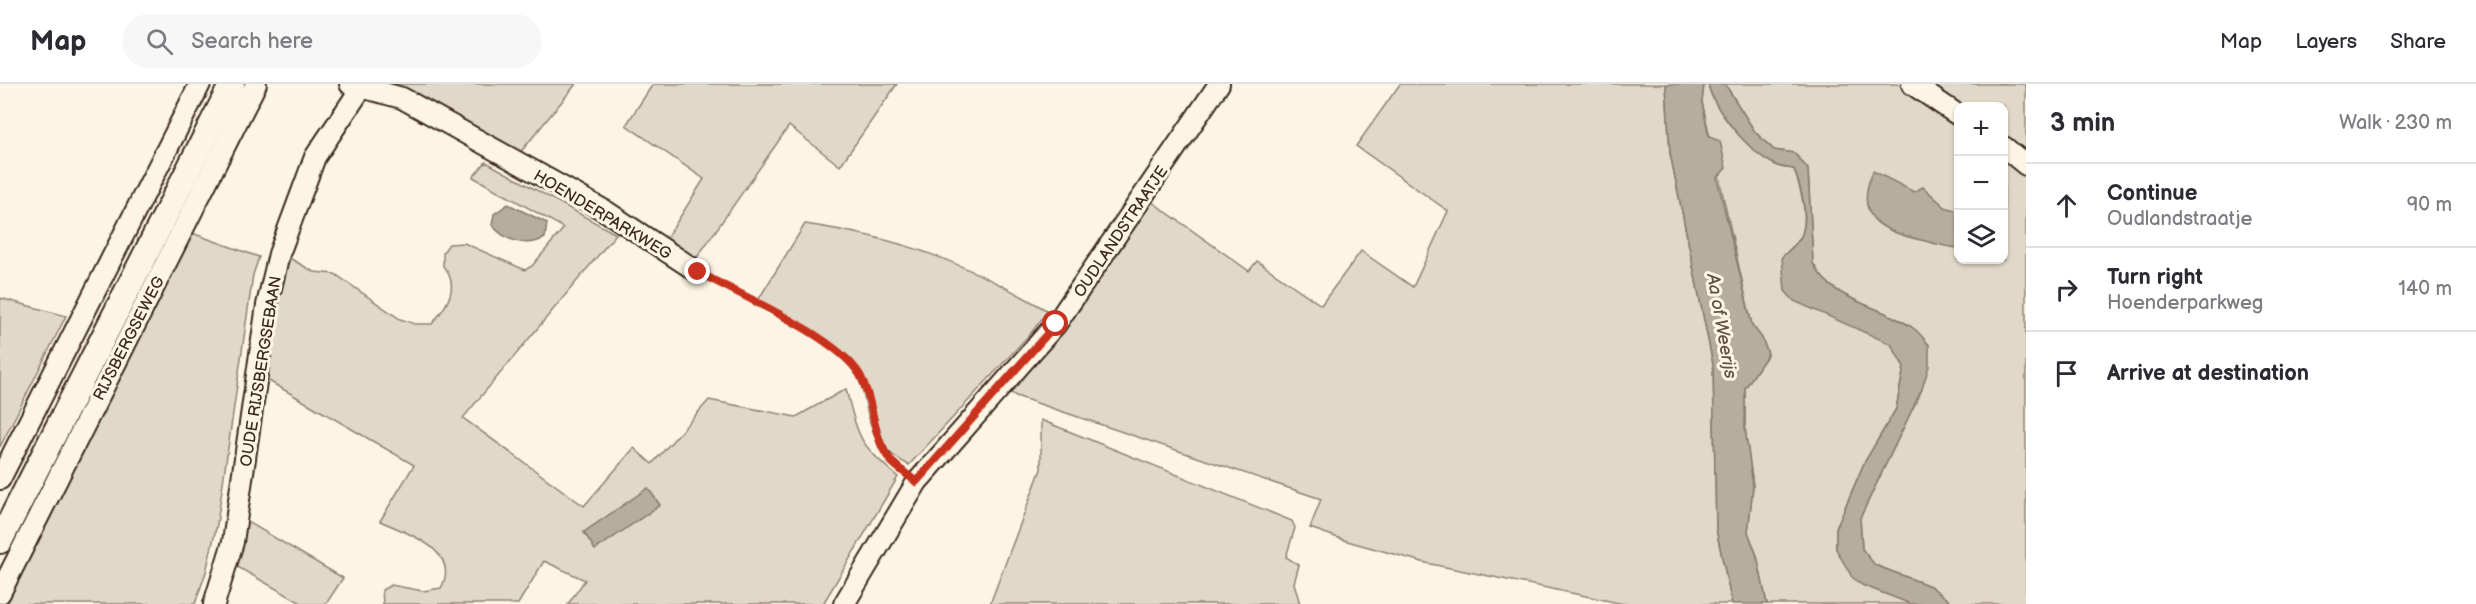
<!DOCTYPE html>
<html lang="en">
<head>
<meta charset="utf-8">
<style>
  body { margin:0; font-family:"Balsamiq Sans",sans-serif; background:#f7f7f7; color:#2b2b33 }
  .controls { position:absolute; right:18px; top:18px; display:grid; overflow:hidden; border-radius:12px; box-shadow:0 2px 4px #0004 }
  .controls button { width:54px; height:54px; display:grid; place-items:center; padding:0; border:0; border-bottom:2px solid #e1e1e2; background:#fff; color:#2b2b33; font:30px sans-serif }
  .stop { position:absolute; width:18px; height:18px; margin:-14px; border:4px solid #c8321e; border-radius:50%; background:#fff }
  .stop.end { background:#c8321e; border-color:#fff; box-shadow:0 2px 6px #0008 }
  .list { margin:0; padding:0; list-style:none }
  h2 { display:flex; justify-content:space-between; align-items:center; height:78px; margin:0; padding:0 24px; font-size:26px }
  h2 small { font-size:20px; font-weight:400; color:#7c7c81 }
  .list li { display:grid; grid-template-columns:39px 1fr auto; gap:18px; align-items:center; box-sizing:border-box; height:84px; padding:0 24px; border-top:2px solid #e1e1e2 }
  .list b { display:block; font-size:22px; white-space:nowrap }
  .list p { margin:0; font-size:20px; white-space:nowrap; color:#7c7c81 }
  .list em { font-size:20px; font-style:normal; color:#7c7c81 }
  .icon { flex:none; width:33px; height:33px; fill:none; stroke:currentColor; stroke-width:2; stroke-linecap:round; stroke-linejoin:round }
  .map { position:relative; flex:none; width:2026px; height:520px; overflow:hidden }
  header { display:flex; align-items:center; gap:36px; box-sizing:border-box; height:84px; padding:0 30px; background:#fff; border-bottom:2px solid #e1e1e2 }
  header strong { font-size:28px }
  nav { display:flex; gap:33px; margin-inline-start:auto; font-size:21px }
  .search { width:420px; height:54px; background:#f7f7f7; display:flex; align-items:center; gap:15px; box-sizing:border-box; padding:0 21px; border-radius:33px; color:#7c7c81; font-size:22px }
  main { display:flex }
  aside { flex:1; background:#fff }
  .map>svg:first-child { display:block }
</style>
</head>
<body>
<header>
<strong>Map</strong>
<div class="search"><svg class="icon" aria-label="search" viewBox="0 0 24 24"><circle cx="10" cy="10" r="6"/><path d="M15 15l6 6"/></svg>Search here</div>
<nav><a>Map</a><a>Layers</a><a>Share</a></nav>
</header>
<main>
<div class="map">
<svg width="2026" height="520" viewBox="0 0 2026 520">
  <rect width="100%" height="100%" fill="#fcf5e5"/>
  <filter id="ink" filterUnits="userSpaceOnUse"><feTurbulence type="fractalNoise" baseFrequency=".0167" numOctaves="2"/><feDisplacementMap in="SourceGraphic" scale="12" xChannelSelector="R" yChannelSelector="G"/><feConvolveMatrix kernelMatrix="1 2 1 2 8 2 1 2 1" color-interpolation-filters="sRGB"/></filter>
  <g filter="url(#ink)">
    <g fill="#e0d8c8" stroke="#8e8173" stroke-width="1.5" fill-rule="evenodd">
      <path d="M376 0H576L515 75Z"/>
      <path d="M653 0H897L840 82 789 42 691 182 661 163 704 95 626 41Z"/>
      <path d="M1400 0H1666L1670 69 1713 280 1716 445 1732 520H1624L1426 479 1347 457 1310 444 1321 415 1016 312 1006 305 1148 115 1249 187 1257 177 1321 221 1361 167 1413 203 1448 127 1356 62Z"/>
      <path d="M1704 0H1708C1714 27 1751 69 1776 81 1781 84 1789 84 1794 85 1800 103 1811 138 1799 156 1794 162 1787 168 1782 173L1867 247 1891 260 1904 283 1896 325 1864 379 1836 444V465L1911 520H1767L1757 472 1748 448 1753 402 1745 344V304L1768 270 1762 254 1752 241 1702 18Z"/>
      <path d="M1725 0H1898L1958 40V176H2004V73L2026 92V520H1954L1930 502 1874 481 1862 465 1860 434 1922 305 1929 261C1924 255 1919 248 1913 244 1880 220 1833 219 1813 179L1808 85 1794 69 1774 66 1755 48Z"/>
      <path d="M1925 0H2026V70L2004 54V22H1958Z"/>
      <path d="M486 78 616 150 463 334 584 422 634 364 652 380 709 316 796 333 846 305C859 355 858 359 898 393L823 520H568L585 496 544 477 518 520H383L382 506 391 501 423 507 441 504C462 466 406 449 380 437L414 381 255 289 279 168 314 188 335 190 400 235 415 240H432C447 222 461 202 443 182V168L449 160 464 159 525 186 532 182 563 145 559 141 473 93ZM659 421 596 465 584 449Z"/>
      <path d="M805 140C902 154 964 178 1048 227L1031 249 909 381C853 353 876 314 850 277 832 253 782 235 755 221Z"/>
      <path d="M192 149 259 173 253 191 217 440 206 488 195 520H3Z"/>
      <path d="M0 214 66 232 0 363Z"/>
      <path d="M1041 336 1292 437 1295 444 1286 473 1299 481 1294 499 1300 520H990L1041 385Z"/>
      <path d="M238 432 343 494 326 520H303L227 477Z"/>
    </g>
    <g fill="#b7ad9e" stroke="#85796b" stroke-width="1.5">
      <path d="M1666 0H1704L1702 18 1709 53 1720 57 1726 84 1717 94 1752 241 1762 254 1768 270 1745 304V344L1753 402 1748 448 1757 472 1767 520H1732L1716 445 1713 280 1670 69Z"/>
      <path d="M1708 0H1725L1755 48 1774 66 1794 69 1808 85 1813 179C1832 219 1880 220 1913 244 1919 248 1924 255 1929 261V282L1922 305 1860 434 1862 465 1875 481 1930 502 1954 520H1911L1862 501 1852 493 1836 465V445L1864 379 1896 325 1904 283 1891 260 1794 217 1785 207 1782 173C1787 168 1794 162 1799 156 1811 138 1801 104 1794 85 1789 84 1781 84 1776 81 1751 70 1714 27 1708 0Z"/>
      <path d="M1873 87 1914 108 1923 103 1945 123 1958 127V164C1946 163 1933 159 1921 156 1880 147 1853 133 1873 87Z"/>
      <path d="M508 120 547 139 545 154C526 164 505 157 492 141L494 130Z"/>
      <path d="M648 404 660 421 595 466 584 448Z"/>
    </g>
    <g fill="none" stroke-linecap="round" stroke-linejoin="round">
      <g stroke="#3b2a1e" stroke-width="24">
        <g id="minor">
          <path d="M350 0 402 14 607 128 698 188"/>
          <path d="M1912 0 1958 31"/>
          <path d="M2004 63 2026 81"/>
          <path d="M0 395 200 0"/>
          <path d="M0 509 256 0"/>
          <path d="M214 520 233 458 267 221 279 170 315 73 364 0"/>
          <path d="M844 520 917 398 1056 240 1219 0"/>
        </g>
      </g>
      <g stroke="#3b2a1e" stroke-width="28">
        <path id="major" d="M0 457 232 0"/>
      </g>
      <path stroke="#3b2a1e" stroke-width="3" stroke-dasharray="6 4.5" stroke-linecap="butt" d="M711 195C751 216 841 254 860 292 877 325 873 362 904 387"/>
      <use href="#minor" stroke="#fcf5e5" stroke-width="20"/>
      <use href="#major" stroke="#fcf5e5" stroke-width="24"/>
    </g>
  </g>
  <g fill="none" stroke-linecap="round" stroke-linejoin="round" filter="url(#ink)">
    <path stroke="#c8321e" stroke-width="8" d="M698 188C740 211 838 253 860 291 875 318 871 353 891 377 898 385 909 391 916 398L1056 240"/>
  </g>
  <g text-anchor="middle" stroke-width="6" stroke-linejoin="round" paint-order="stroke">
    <g font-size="16" fill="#3b2a1e" stroke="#fcf5e5">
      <text transform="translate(603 130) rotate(31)" y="6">HOENDERPARKWEG</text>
      <text transform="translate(1120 147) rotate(-56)" y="6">OUDLANDSTRAATJE</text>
      <text transform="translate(128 254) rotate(-63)" y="6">RIJSBERGSEWEG</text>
      <text transform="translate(260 287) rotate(-81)" y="6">OUDE RIJSBERGSEBAAN</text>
    </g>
    <g font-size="18" font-style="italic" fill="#605144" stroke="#fcf5e5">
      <text transform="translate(1722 242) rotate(80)" y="6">Aa of Weerijs</text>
    </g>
  </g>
</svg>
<div class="controls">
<button>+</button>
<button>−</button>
<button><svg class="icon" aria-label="layers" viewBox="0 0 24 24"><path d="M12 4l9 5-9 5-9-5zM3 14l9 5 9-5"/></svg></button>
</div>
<div class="stop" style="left:1056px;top:240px"></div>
<div class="stop end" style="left:698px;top:188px"></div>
</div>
<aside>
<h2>3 min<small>Walk · 230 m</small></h2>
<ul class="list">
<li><svg class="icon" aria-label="ahead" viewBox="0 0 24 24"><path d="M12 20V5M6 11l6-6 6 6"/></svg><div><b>Continue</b><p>Oudlandstraatje</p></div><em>90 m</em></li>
<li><svg class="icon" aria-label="right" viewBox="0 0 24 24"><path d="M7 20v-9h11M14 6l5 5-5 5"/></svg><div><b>Turn right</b><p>Hoenderparkweg</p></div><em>140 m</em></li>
<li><svg class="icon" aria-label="arrive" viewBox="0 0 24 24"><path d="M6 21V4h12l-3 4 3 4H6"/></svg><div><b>Arrive at destination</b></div></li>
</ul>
</aside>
</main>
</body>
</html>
